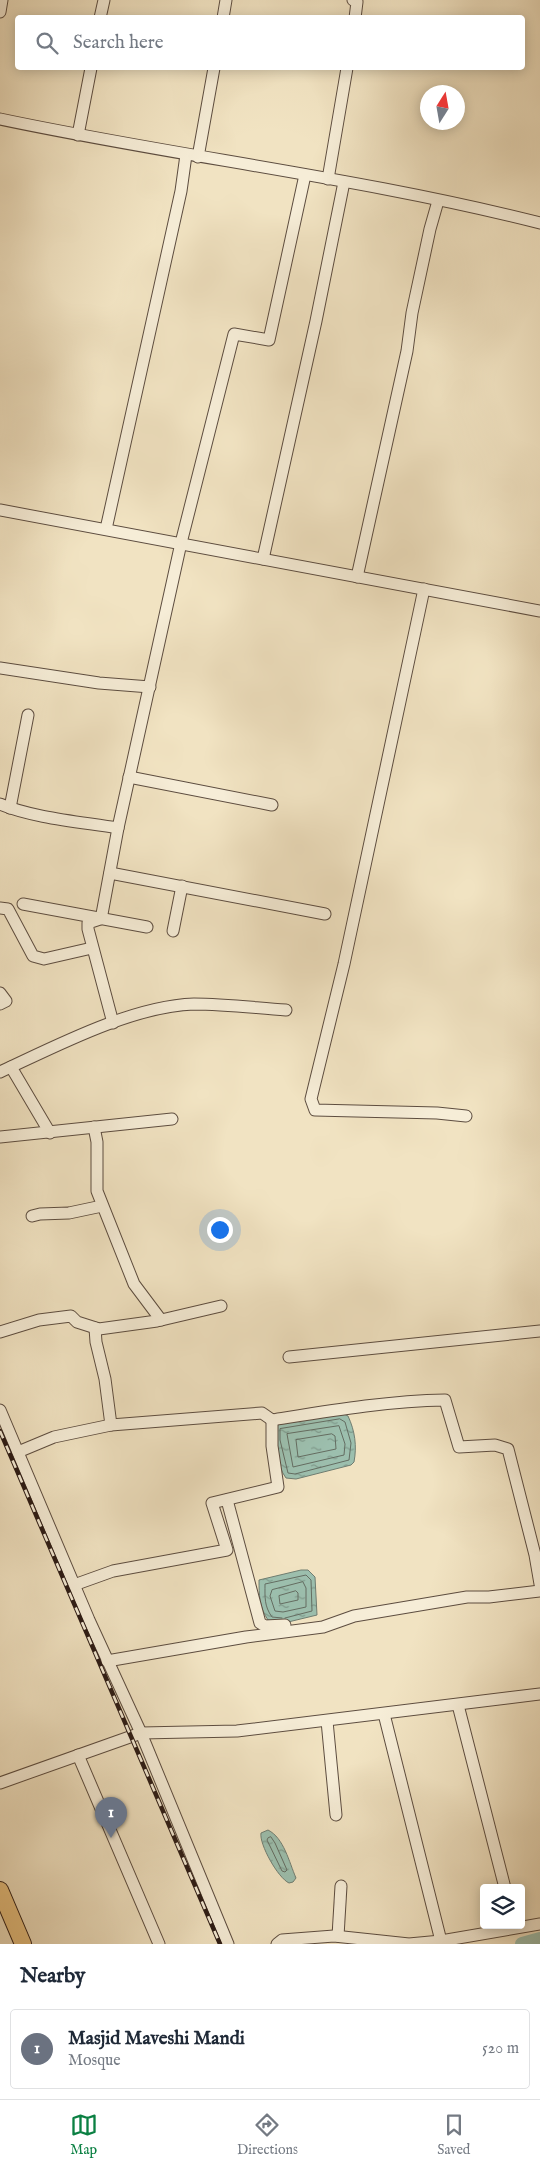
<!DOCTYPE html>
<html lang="en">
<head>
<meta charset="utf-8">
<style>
  body { margin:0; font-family:"IM FELL English",serif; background:#f6f6f7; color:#1f2937 }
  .controls { position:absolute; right:15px; bottom:15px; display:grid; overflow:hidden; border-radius:5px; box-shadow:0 2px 12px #0003 }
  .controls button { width:45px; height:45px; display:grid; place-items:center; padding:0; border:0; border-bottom:1px solid #e0e1e3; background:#fff; color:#1f2937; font:25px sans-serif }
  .compass { position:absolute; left:420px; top:85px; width:45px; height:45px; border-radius:50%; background:#fff; box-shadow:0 2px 12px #0003; rotate:11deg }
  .you { position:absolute; left:219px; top:1229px; width:18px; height:18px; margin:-12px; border:4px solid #fff; border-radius:50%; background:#1a73e8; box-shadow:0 0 0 8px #1a73e833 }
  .badge { display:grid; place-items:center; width:32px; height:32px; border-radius:50%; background:#0b8043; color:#fff; font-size:16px; font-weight:700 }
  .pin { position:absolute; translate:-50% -41px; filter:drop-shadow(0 1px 2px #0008) }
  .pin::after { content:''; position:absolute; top:26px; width:18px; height:15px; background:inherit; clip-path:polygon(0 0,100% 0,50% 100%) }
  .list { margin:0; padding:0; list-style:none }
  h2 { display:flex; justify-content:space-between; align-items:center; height:65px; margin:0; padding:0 20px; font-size:21px }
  h2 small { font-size:16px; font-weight:400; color:#747a83 }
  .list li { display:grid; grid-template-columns:32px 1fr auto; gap:15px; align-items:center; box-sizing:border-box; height:80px; margin:0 10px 10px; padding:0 10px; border:1px solid #e0e1e3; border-radius:5px }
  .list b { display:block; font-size:19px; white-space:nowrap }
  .list p { margin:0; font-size:16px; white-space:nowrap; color:#747a83 }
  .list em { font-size:16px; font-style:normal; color:#747a83 }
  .icon { flex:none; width:28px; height:28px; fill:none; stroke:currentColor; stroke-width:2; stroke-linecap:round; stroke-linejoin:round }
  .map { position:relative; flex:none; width:540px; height:1944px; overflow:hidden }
  .search { position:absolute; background:#fff; box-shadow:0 2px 12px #0003; left:15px; right:15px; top:15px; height:55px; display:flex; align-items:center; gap:12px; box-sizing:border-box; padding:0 18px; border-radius:5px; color:#747a83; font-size:19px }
  .sheet { height:155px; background:#fff }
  nav { display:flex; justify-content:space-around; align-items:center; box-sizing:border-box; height:70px; border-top:1px solid #e0e1e3; background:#fff; font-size:14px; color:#747a83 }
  nav a { display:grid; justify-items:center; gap:2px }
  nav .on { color:#0b8043 }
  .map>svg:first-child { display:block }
</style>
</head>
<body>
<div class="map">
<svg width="540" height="1944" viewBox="0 0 540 1944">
  <defs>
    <pattern id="water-ripples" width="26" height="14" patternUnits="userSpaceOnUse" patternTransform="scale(1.25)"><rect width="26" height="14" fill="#9cbfae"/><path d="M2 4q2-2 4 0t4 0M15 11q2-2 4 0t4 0" fill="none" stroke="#7f9a8c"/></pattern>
  </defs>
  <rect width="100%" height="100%" fill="#f1e3c2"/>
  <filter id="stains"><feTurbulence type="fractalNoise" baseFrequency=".004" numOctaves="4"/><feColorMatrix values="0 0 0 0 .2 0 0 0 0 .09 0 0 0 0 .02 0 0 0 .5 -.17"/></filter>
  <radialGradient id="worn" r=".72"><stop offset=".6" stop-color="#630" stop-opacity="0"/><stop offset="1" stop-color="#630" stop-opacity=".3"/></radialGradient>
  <g fill="url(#water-ripples)" stroke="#6f7d71">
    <path d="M344 1414 348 1416C355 1431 357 1446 354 1462L351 1465 296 1479 286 1478C276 1465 275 1441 276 1425L281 1423Z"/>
    <path d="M301 1570H308L315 1577 317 1615 284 1623 268 1620C259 1607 259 1594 259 1580Z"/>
    <path d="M268 1830C284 1838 289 1862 296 1878L293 1882 289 1883C278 1878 259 1844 261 1833Z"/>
  </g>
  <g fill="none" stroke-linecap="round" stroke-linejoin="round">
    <g stroke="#646d62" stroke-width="1">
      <path d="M340 1419 345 1422 351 1443 349 1460 295 1474 288 1473 280 1440V1429Z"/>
      <path d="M339 1426 345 1444 344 1455 293 1467 287 1434Z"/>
      <path d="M332 1434 335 1436 336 1449 298 1457 296 1440Z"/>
      <path d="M303 1582 306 1588V1607L283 1612 275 1611 270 1596 272 1590Z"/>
      <path d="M296 1591 298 1593V1600L280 1604 279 1596Z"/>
      <path d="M282 1618 272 1617C264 1606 265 1597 265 1584L306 1575 311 1580 312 1611 285 1618"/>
      <path d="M271 1837 275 1843 287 1870 285 1872 282 1871 267 1840 268 1838Z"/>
    </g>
    <path stroke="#9cbfae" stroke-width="14" d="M522 1944 540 1939"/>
    <g stroke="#5d4d40" stroke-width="13">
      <g id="minor">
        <path d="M353 0 357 2 355 18"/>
        <path d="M0 12 2 0"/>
        <path d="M100 18 104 0"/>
        <path d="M223 18 226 0"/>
        <path d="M0 119C179 157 363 178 540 223"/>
        <path d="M78 135 91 68"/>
        <path d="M198 157 214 68"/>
        <path d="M328 179 347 68"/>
        <path d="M0 510 540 611"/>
        <path d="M106 529 181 191 186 155"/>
        <path d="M263 559 316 321 344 182"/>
        <path d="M357 577 407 351 412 313 430 229 438 201"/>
        <path d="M424 589 344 964 311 1099 315 1110 437 1113 466 1116"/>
        <path d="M0 668 99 683 150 687"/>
        <path d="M129 777 272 805"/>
        <path d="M0 804C33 818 82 822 118 828L181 543 234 334 269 340 305 175"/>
        <path d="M10 808 28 715"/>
        <path d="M110 873 325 914"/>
        <path d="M23 904 147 927"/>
        <path d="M0 908 8 909 33 956 44 959 92 948"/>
        <path d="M173 931 182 886"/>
        <path d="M0 993 6 1001 0 1004"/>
        <path d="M113 1023 88 929V923L100 919 102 914 118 828"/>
        <path d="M11 1067 50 1133"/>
        <path d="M0 1072C56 1046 132 1006 194 1004 225 1004 256 1008 286 1010"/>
        <path d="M94 1127 97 1142V1191L134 1284 161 1320"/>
        <path d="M0 1137 172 1119"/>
        <path d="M32 1216 40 1214 69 1213 102 1206"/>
        <path d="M95 1328 96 1342 105 1379 111 1425"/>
        <path d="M0 1332 39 1320 71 1316 77 1322 99 1329 157 1321 221 1306"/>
        <path d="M289 1357 540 1331"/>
        <path d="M0 1410 89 1620 141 1733 228 1944"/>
        <path d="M18 1452 54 1437 111 1425 262 1413 272 1420C329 1411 387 1401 445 1400L459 1447 495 1445 508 1449 535 1555 540 1584"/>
        <path d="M227 1500 260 1623 265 1626 285 1625"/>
        <path d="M74 1585 113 1571 227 1550 212 1503 278 1487 272 1446V1420"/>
        <path d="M107 1661 246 1637 323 1627 354 1616 467 1597H489L540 1591"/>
        <path d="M458 1705 505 1888"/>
        <path d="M384 1714 441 1941"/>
        <path d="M327 1721 336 1815"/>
        <path d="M78 1755 159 1944"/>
        <path d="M0 1783 141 1733 237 1731 540 1694"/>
        <path d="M338 1936 341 1886"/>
        <path d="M277 1944 282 1940 334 1936 409 1944 441 1941 540 1924"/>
      </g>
    </g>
    <g stroke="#2c1b15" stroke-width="18">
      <path id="highway" d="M0 1890 23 1944"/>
    </g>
    <use href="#minor" stroke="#f6edd7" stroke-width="11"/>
    <use href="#highway" stroke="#e8c281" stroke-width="16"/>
    <g stroke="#2c1b15" stroke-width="4.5">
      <path id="rail" d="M0 1431 220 1944"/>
    </g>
    <use href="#rail" stroke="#f6edd7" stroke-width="2.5" stroke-dasharray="8" stroke-linecap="butt"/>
  </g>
  <rect width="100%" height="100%" filter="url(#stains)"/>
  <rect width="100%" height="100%" fill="url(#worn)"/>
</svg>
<div class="controls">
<button><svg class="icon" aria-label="layers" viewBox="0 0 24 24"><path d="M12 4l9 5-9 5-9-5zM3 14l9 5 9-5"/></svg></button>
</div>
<svg class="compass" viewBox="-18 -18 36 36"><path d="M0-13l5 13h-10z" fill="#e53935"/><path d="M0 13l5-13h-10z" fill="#747a83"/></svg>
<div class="you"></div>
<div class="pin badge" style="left:111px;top:1838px;background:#6b7280">1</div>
<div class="search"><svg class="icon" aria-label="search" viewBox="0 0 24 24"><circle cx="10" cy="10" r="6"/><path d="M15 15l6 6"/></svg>Search here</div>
</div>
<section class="sheet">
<h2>Nearby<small></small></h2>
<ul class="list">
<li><span class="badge" style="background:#6b7280">1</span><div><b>Masjid Maveshi Mandi</b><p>Mosque</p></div><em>520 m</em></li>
</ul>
</section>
<nav>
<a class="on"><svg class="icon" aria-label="map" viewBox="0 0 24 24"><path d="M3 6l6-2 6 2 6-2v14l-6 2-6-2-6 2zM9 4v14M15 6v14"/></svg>Map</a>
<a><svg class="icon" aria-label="directions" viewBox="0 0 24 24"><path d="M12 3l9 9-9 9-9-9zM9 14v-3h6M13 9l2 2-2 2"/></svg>Directions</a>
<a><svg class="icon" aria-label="saved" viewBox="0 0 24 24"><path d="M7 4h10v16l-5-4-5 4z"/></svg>Saved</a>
</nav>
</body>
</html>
